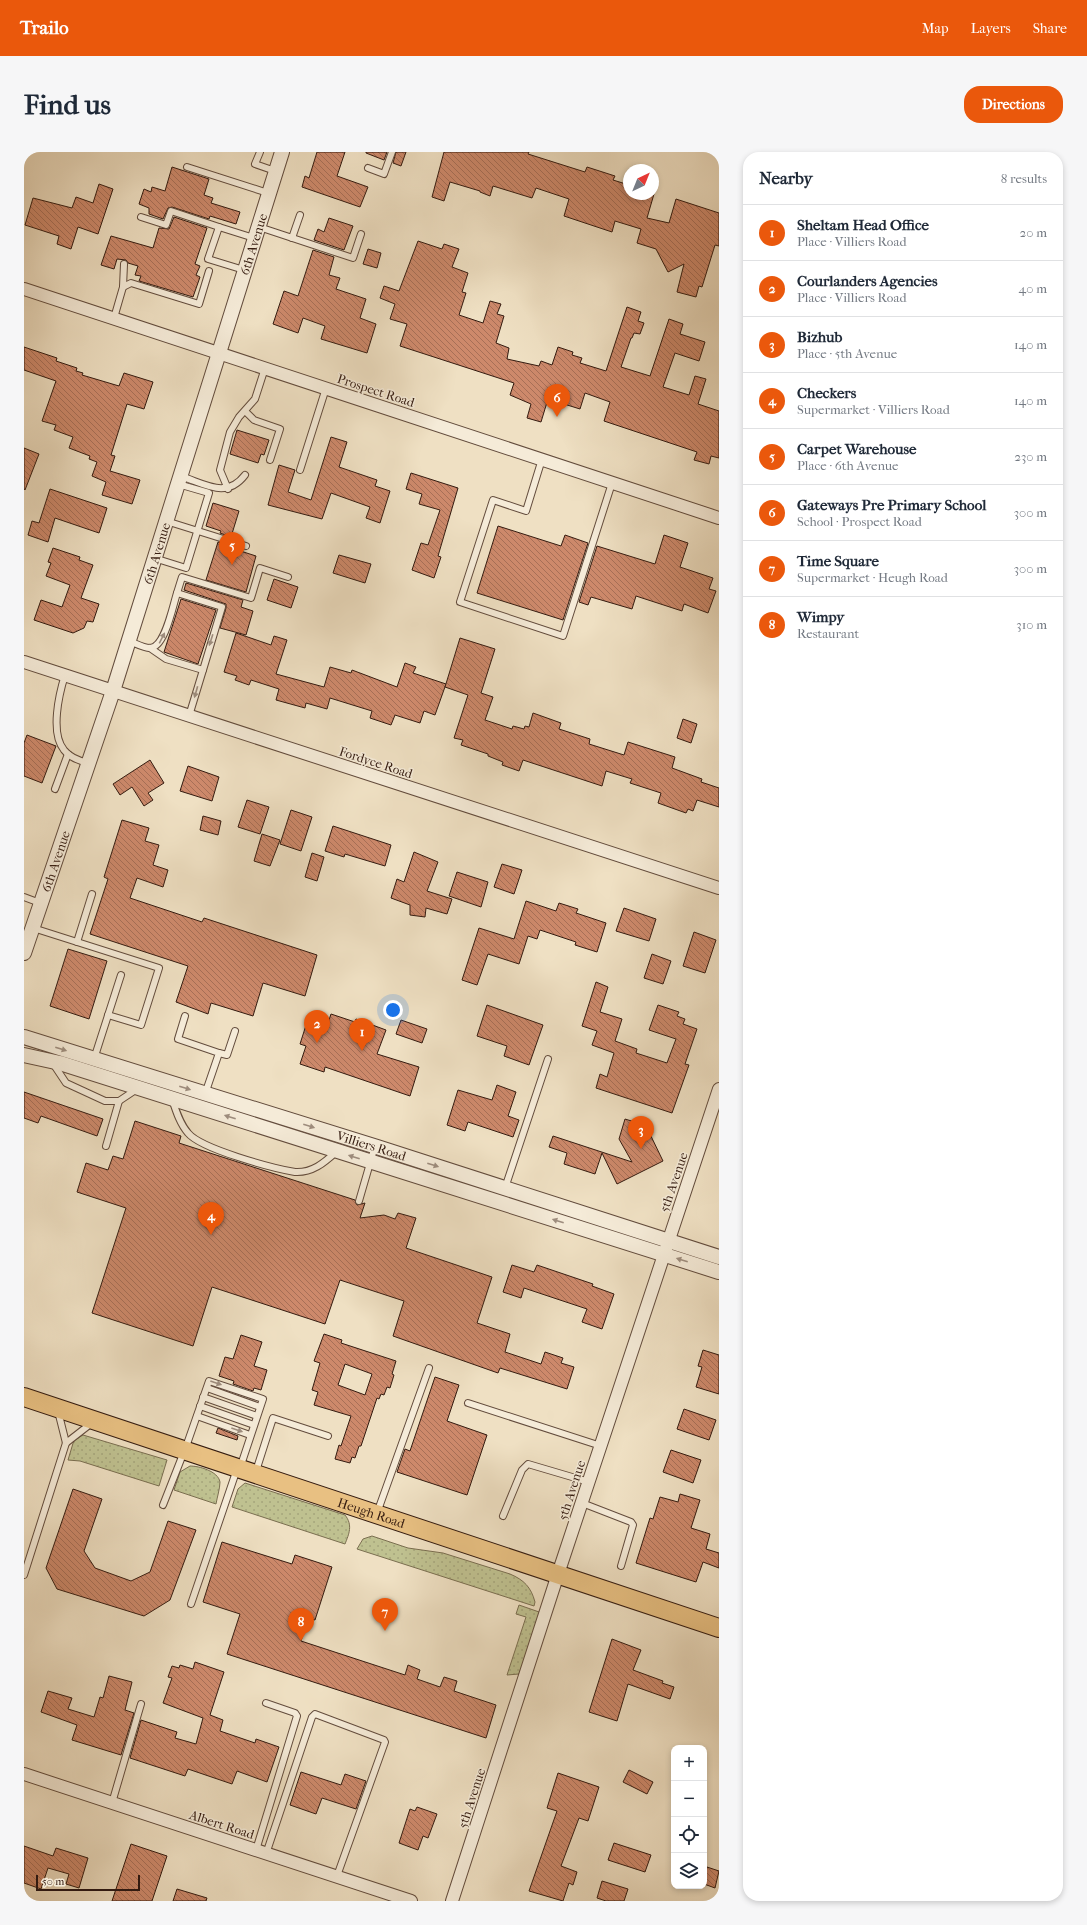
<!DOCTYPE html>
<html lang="en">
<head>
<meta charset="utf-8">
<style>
  body { margin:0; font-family:"IM FELL French Canon",serif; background:#f6f6f7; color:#1f2937 }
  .controls { position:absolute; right:12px; bottom:12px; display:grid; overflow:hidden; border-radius:8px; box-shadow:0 2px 6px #0003 }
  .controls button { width:36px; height:36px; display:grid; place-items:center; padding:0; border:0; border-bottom:1px solid #e0e1e3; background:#fff; color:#1f2937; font:20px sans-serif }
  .compass { position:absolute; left:599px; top:12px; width:36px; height:36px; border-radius:50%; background:#fff; box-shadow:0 2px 6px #0003; rotate:43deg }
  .scale { position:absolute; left:12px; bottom:10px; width:104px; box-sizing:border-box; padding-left:4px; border:2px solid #341b10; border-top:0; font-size:11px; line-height:14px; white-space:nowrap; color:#341b10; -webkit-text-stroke:3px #f5ebd8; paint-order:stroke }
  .you { position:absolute; left:369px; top:858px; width:14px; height:14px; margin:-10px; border:3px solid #fff; border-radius:50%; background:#1a73e8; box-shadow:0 0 0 6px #1a73e833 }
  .badge { display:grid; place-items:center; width:26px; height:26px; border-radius:50%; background:#ea580c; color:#fff; font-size:13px; font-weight:700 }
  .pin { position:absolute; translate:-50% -33px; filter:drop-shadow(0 1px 2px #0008) }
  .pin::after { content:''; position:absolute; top:21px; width:14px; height:12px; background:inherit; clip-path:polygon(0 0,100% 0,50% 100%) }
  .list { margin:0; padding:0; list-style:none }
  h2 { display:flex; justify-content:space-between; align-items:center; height:52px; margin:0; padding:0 16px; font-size:17px }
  h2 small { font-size:13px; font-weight:400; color:#747a83 }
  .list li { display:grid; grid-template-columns:26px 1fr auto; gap:12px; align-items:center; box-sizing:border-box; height:56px; padding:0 16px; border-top:1px solid #e0e1e3 }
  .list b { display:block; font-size:15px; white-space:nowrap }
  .list p { margin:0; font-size:13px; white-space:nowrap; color:#747a83 }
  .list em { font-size:13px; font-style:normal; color:#747a83 }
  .icon { flex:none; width:22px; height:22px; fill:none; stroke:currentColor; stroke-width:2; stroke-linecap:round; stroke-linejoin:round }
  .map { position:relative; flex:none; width:695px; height:1749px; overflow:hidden; border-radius:16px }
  header { display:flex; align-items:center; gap:24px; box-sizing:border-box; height:56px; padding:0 20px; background:#ea580c; color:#fff }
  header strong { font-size:19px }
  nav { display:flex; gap:22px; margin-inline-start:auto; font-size:14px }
  .intro { display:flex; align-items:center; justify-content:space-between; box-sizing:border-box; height:96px; padding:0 24px }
  h1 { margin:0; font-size:28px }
  .button { padding:10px 18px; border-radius:16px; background:#ea580c; color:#fff; font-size:14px; font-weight:700 }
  main { display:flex; gap:24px; padding:0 24px }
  aside { flex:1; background:#fff; border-radius:16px; box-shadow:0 2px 6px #0003 }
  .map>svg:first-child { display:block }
</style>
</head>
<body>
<header>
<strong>Trailo</strong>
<nav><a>Map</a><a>Layers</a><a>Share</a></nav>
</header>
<div class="intro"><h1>Find us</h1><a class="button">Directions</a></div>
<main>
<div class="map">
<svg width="695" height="1749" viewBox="0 0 695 1749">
  <defs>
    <pattern id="grass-dots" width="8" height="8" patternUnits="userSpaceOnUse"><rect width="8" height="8" fill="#bfc190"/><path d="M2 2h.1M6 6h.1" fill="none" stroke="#a5a57b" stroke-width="1.8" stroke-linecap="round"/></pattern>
    <pattern id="building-back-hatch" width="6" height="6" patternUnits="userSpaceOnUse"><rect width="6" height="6" fill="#cd896b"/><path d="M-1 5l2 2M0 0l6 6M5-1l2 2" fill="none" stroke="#a76f57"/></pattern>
  </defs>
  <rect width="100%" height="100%" fill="#efe0c3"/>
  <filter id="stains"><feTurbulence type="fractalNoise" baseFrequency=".005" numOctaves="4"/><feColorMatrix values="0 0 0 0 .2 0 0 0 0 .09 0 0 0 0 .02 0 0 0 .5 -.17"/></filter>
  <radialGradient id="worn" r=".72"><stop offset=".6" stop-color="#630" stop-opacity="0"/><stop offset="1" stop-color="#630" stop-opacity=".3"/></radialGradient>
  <g fill="url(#grass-dots)" stroke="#7a6e50">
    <path d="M59 1283 143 1308 135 1334 56 1309 44 1308 50 1288Z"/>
    <path d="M166 1314C175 1314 194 1319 196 1330 196 1336 193 1346 192 1352L150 1338 156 1320Z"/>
    <path d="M221 1331 321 1363C329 1373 325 1382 321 1392L208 1355 214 1337Z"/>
    <path d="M348 1384 384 1396 419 1401 486 1422C500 1428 507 1435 511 1450L510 1454 333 1397 339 1387Z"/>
    <path d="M495 1453 518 1461 495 1522 483 1523 502 1465 492 1462Z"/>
  </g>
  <g fill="url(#building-back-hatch)" stroke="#341b10" fill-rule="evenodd">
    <path d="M293 0H321L313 24 344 35 336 55 278 35 281 24 285 26Z"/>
    <path d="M342 0H363L360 8 342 1Z"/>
    <path d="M372 0H382L377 14 369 11Z"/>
    <path d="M420 0H505L504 2 561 20 563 15 591 24 589 28 605 33V42H630L623 66 645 71 652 47 695 61V94L691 93 678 135 675 134 672 145 653 140 660 112 644 120 632 97 613 91 617 77 591 69 588 80 540 64 545 47 512 36 508 46 469 34 466 44 456 40V39L426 30 420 49 408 45Z"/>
    <path d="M148 15 185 27 180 43 189 46 187 51 216 60 212 72 186 64 185 67 148 55 144 56 139 67 125 62V56L115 52 120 37 127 40 128 35 141 39Z"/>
    <path d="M75 32 89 37 74 82 54 75 47 97 33 92 35 84 1 73 9 46 48 56 52 45 69 51Z"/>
    <path d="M150 65 183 76 171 112 176 114 172 123 176 125 169 145 115 129 117 124 111 123 114 114 104 111 102 108 93 107 90 117 77 113 87 84 129 96 135 76 145 77Z"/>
    <path d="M305 66 329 74 320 98 290 88 294 77 300 80Z"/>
    <path d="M394 89 418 97 420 92 435 97 428 115 444 121 438 140 442 141 435 163 459 171 466 149 477 152 473 162 480 164 472 191 485 196 483 207 515 214 517 209 528 213 534 195 549 200 548 203 558 206 556 211 582 219 603 155 617 160 614 169 620 171 616 182 610 181 608 186H607L597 215 626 224 645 167 659 172 656 182 681 190 675 209 651 201 639 235 665 243 671 224 682 227 674 252 695 259V306L687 304 685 312 670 308 673 300 580 269 586 250 561 241 556 257 524 247 517 270 503 266 507 252 486 243 490 231 376 194 383 172 366 167 371 152 356 146 360 134 375 139Z"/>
    <path d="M344 97 357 101 353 116 339 112Z"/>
    <path d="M289 98 310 105 305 123 316 126 312 137 342 147 336 166 352 172 343 201 297 187 301 174 279 166 274 181 249 172 260 139 274 144Z"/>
    <path d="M0 195 33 206 32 209 53 216 52 219 59 221 58 223 95 234 100 221 129 230 120 257 103 252 87 303 91 304 86 319 116 328 108 352 78 343 82 330 68 324 73 310 65 307 66 304 45 296 49 285 30 278 32 273 18 269 32 229 0 218Z"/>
    <path d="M213 278 245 288 240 303 237 302 234 311 206 302Z"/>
    <path d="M307 285 323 290 315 315 353 328 351 334 366 339 356 371 342 366 346 355 307 341 298 367 244 353 255 313 271 318 264 340 287 348Z"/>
    <path d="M0 296 15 302 1 338 0 337Z"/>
    <path d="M387 321 434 336 414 404 417 405 410 426 388 418 397 391 404 393 416 358 395 352 398 342 382 337Z"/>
    <path d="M26 337 83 356 75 381 31 366 24 390 4 383 8 369 15 371Z"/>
    <path d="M189 351 215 359 207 385 196 381 197 379 182 374Z"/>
    <path d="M474 374 537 394 541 383 564 391 539 468 453 441Z"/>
    <path d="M640 383 664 391 656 415 689 426 685 437 692 439 684 461 660 452 658 459 612 444 608 457 567 445 564 453 555 450 573 394 631 412Z"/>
    <path d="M194 390 205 393 204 395 232 404 222 440 182 428Z"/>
    <path d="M29 396 56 405 55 408 69 413 57 446 75 452 69 470 63 469 60 476 49 481 10 468 17 448 38 455 46 433 22 424 27 411 24 410Z"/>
    <path d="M315 403 347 412 341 431 309 421Z"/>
    <path d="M250 427 274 435 267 456 243 448Z"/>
    <path d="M162 431 219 448 217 455 229 459 222 483 196 476 202 456V452L160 438Z"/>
    <path d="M157 447 192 458 174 512 140 500Z"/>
    <path d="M212 481 247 493 250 484 263 488 252 522 300 535 306 515 327 521 328 518 373 535 381 511 392 515 389 521 422 532 411 563 400 559 396 571 371 563 367 573 346 566 348 559 306 546 303 557 282 551 281 556 252 548 255 537 227 528 225 533 211 528 213 524 200 520Z"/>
    <path d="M436 486 471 497 457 541 469 545 461 568 488 577 489 574 500 577 501 574 505 575 509 561 537 571 535 577 566 587 565 592 600 603 604 590 651 605 648 616 678 627 677 630 695 636V655L673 648 669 659 664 657 662 661 634 651 637 641 606 631 608 627 582 619 578 634 499 608 495 619 478 613 479 610 464 604V602L437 593 439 588 430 586 444 543 421 535Z"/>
    <path d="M659 567 673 572 667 591 653 586Z"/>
    <path d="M3 583 32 594 18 631 0 624V591Z"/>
    <path d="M126 608 140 631 124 641 129 648 120 654 108 635 96 643 89 632Z"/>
    <path d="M164 614 195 625 188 649 156 639Z"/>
    <path d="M223 648 245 655 236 682 214 675Z"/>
    <path d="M267 658 288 665 277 699 256 692Z"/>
    <path d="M179 664 197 669 194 683 176 678Z"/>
    <path d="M98 668 125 676 121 689 135 693 129 713 144 718 139 735 113 726 106 746 178 770 180 766 293 803 281 844 239 831 229 864 187 851 184 862 152 850 164 814 66 782 84 727 80 725Z"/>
    <path d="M309 674 367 693 361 714 321 702 320 705 301 699Z"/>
    <path d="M238 682 256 688 246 714 230 709Z"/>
    <path d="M390 700 414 710 403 739 428 747 423 762 402 756 401 765 386 763V753L367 746 373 727 380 730Z"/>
    <path d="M288 701 300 705 293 729 281 725Z"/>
    <path d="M478 712 498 718 490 742 470 735Z"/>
    <path d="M433 720 464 730 457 755 425 744Z"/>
    <path d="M502 749 532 759 535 751 554 757 552 761 582 771 573 800 551 793 552 790 516 778 513 787 504 784 495 812 464 802 453 833 438 828 455 776 490 787Z"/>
    <path d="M600 756 632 767 625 789 592 779Z"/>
    <path d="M670 780 692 788 681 821 659 814Z"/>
    <path d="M44 797 83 809 65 867 26 854Z"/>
    <path d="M628 802 647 809 639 832 620 826Z"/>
    <path d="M572 830 584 835 576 860 598 867 591 889 613 897 612 901 643 911 652 887 625 878 634 853 655 860 653 864 661 867 659 872 673 877 661 912 665 913 648 961 572 936 576 922 583 925 590 901 568 893 573 879 558 874Z"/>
    <path d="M463 853 519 873 505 913 480 904 483 894 453 884Z"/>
    <path d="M307 862 331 870 332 867 362 878 353 902 395 915 386 944 301 915 300 920 276 912 282 894 276 892 284 867 303 874Z"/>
    <path d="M377 868 403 877 398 891 372 882Z"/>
    <path d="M473 933 492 940 484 964 495 968 489 985 444 970 441 979 423 973 434 938 468 948Z"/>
    <path d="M0 940 79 967 73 984 17 964 14 971 0 966Z"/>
    <path d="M601 967 627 975 625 980 639 1009 593 1032 578 1001 571 1022 540 1012 543 1001 525 995 529 984 608 1010 595 987Z"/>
    <path d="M111 969 157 984 155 991 331 1048 333 1053 341 1051 336 1066 360 1063 371 1067 374 1061 392 1066 382 1096 468 1125 453 1171 486 1182 481 1200 517 1212 521 1200 539 1206 537 1211 550 1215 543 1237 476 1216 474 1221 369 1184 380 1149 316 1128 301 1172 188 1135 169 1194 68 1161 102 1056 53 1040 62 1011 84 1018 89 1004 99 1007Z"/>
    <path d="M488 1113 510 1120 513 1113 569 1132 568 1134 590 1142 578 1177 558 1170 563 1157 500 1136 497 1146 479 1140Z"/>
    <path d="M300 1182 318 1188 317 1191 372 1209 368 1222 370 1223 366 1236 363 1235 360 1243 357 1242 355 1247 353 1246 337 1294H335L331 1306 328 1305 326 1311 311 1307 315 1293 317 1294 327 1264 290 1253 294 1240 288 1238 296 1211 290 1209ZM321 1212 348 1222 341 1243 314 1233Z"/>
    <path d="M217 1183 238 1190 230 1214 243 1218 237 1238 230 1236 229 1239 209 1232 210 1229 195 1224 201 1205 209 1207Z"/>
    <path d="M679 1198 695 1203V1242L672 1235 678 1215 674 1214Z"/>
    <path d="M411 1225 435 1233 423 1269 463 1283 443 1343 373 1320 381 1297 386 1299Z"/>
    <path d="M660 1257 692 1268 685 1288 653 1277Z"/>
    <path d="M194 1276 214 1284 213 1288 192 1281Z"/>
    <path d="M647 1298 677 1308 669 1331 639 1320Z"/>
    <path d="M49 1337 78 1347 60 1399 71 1416 107 1429 126 1420 144 1369 172 1378 146 1448 120 1464 33 1437 22 1416Z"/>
    <path d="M656 1342 676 1348 667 1376 686 1382 682 1397 695 1401V1416L679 1410 672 1430 612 1411 626 1366 629 1367 636 1345 654 1350Z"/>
    <path d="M198 1390 268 1412 271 1403 308 1415 291 1468 284 1466 277 1489 381 1523 384 1513 396 1518 393 1527 416 1535 420 1525 433 1529 430 1539 472 1553 462 1586 203 1502 216 1462 179 1450Z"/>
    <path d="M588 1487 617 1498 609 1518 639 1529 638 1531 650 1535 646 1547 604 1532 593 1569 565 1560Z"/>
    <path d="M171 1510 200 1520 186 1563 199 1568 196 1579 231 1591 232 1587 255 1595 243 1630 213 1619 208 1632 164 1617 161 1624 106 1606 117 1568 153 1580 151 1586 172 1592 179 1566 139 1551 148 1526 144 1525 148 1514 155 1516 156 1513 169 1517Z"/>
    <path d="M85 1524 108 1530 101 1558 110 1561 97 1603 48 1588 53 1573 17 1560 24 1539 48 1546 44 1557 70 1565 76 1545 79 1546Z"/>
    <path d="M605 1618 629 1630 623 1642 599 1630Z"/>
    <path d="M277 1620 317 1633 321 1622 342 1629 332 1657 298 1646 292 1662 266 1653Z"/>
    <path d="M534 1621 575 1635 564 1669 555 1666 537 1714 553 1720 549 1733 545 1731 539 1749 505 1739 533 1659 523 1656Z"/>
    <path d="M393 1655 413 1662 404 1686 399 1684 394 1698 375 1691 386 1657 391 1659Z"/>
    <path d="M590 1691 627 1703 621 1720 584 1708Z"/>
    <path d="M107 1692 143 1704 128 1749H88Z"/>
    <path d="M0 1694 29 1704 32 1696 64 1706 55 1736 42 1732 45 1722 24 1716 17 1737 0 1731Z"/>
    <path d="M683 1715 695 1719 691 1736 680 1732Z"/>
    <path d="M578 1729 604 1737 600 1749H582L573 1746Z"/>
    <path d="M153 1737 183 1746 182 1749H149Z"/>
  </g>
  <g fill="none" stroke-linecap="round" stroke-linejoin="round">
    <g stroke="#634c3d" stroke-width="8">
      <g id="service">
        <path d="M236 0 231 12 251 19"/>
        <path d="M163 15 244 41"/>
        <path d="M344 16 360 22 368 0"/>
        <path d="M117 65 142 73 147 59 195 75"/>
        <path d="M235 75 329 106 337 82"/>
        <path d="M268 86 276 63"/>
        <path d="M220 118 184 107 195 75 230 86"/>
        <path d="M99 135 100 112"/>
        <path d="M90 166 99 135 107 131 175 152 185 119"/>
        <path d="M221 259 230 268 256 277 246 308"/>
        <path d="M518 307 502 359 469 348 436 450 539 484 588 331"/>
        <path d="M276 318 302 236"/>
        <path d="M156 324C180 331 202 348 221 323"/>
        <path d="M204 337 196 318 206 280 215 265 231 247 241 216"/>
        <path d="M142 369 222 394"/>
        <path d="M130 406 162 416 185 341 154 332"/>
        <path d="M153 441 158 425 227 446 236 416 264 425"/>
        <path d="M105 489C111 491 119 496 126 496 141 496 149 453 153 441L198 455 179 518"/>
        <path d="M126 496 142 507 179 518 165 564"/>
        <path d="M41 523C35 542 26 581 40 598 46 606 56 609 64 611"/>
        <path d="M31 637 44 602"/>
        <path d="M0 745 16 751"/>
        <path d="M9 776 135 816 117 873 84 863"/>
        <path d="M53 790 68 742"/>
        <path d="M161 864 154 887 195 901 181 942"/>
        <path d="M195 901 203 903 211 879"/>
        <path d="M70 907 97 823"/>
        <path d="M28 910 42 931 81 949H95L113 937"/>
        <path d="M148 947C152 959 156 972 164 981 177 997 248 1016 271 1020 288 1021 300 1011 312 1000"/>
        <path d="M82 994 95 949"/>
        <path d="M481 1036 524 907"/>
        <path d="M335 1049 351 994"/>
        <path d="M183 1236 236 1255"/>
        <path d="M179 1245 233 1264"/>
        <path d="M444 1251 577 1294"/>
        <path d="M176 1254 230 1273"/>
        <path d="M173 1264 226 1283"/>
        <path d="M42 1291 69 1270"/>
        <path d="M232 1319 249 1266 304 1284"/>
        <path d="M558 1351 607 1370 609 1373 597 1414"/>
        <path d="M139 1353 163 1292 185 1229 239 1247 216 1316"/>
        <path d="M353 1361 405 1216"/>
        <path d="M479 1364 498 1318 504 1312 565 1330"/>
        <path d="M0 1423 42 1291 34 1259"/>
        <path d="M167 1452 213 1317"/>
        <path d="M88 1651 117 1552"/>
        <path d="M232 1698 273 1564 271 1561 242 1551"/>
        <path d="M242 1702 288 1565 291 1562 360 1588 361 1590 313 1724"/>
      </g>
    </g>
    <g stroke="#634c3d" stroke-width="14">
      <g id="minor">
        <path d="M0 137 695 366"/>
        <path d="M0 510 695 736"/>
        <path d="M0 1622 387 1749"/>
        <path d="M428 1749 534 1422 695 937"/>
      </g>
    </g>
    <g stroke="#634c3d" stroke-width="16">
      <g id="tertiary">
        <path id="s1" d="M0 801 89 539 258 0"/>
        <path id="s2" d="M0 885 353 995 695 1105"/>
        <path d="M0 903 36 911 695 1120"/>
      </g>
    </g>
    <g stroke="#341b10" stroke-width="20">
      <g id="primary">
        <path id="s3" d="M0 1245 695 1476"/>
      </g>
    </g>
    <use href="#service" stroke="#f5ebd8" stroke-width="6"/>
    <use href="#minor" stroke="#f5ebd8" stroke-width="12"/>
    <use href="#tertiary" stroke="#f5ebd8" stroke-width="14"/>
    <use href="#primary" stroke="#e8c082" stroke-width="18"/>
  </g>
  <defs><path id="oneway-solid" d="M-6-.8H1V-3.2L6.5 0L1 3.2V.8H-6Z"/></defs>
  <g fill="#9e8d7e">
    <use href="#oneway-solid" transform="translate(138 486) rotate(-63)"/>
    <use href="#oneway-solid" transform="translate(187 488) rotate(108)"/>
    <use href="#oneway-solid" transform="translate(172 540) rotate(106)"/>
    <use href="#oneway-solid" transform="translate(37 897) rotate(17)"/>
    <use href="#oneway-solid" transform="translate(161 936) rotate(17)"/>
    <use href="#oneway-solid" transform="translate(206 965) rotate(-162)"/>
    <use href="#oneway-solid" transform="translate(285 974) rotate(17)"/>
    <use href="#oneway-solid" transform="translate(330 1005) rotate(-162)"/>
    <use href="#oneway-solid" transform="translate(409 1013) rotate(18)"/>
    <use href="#oneway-solid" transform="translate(534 1069) rotate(-162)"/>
    <use href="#oneway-solid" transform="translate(658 1108) rotate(-163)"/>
    <use href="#oneway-solid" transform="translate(192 1231) rotate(19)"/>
    <use href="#oneway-solid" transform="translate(213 1278) rotate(19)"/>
  </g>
  <g text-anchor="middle" stroke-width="3" stroke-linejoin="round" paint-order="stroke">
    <g font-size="13" fill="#341b10" stroke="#f5ebd8">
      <text dy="5" stroke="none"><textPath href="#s1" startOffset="745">6th Avenue</textPath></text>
      <text transform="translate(352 238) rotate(18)" y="5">Prospect Road</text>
      <text dy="5" stroke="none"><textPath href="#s1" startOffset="421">6th Avenue</textPath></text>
      <text transform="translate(352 610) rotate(18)" y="5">Fordyce Road</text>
      <text dy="5" stroke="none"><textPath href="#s1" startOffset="97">6th Avenue</textPath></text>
      <text dy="5" stroke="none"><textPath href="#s2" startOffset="364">Villiers Road</textPath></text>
      <text transform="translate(649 1030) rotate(-71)" y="5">5th Avenue</text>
      <text transform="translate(547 1338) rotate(-72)" y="5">5th Avenue</text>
      <text dy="5" stroke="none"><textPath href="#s3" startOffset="366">Heugh Road</textPath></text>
      <text transform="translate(447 1646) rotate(-72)" y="5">5th Avenue</text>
      <text transform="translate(198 1672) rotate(18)" y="5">Albert Road</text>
    </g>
  </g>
  <rect width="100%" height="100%" filter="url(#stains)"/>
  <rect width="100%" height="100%" fill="url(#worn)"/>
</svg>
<div class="controls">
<button>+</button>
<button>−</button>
<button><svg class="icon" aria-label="locate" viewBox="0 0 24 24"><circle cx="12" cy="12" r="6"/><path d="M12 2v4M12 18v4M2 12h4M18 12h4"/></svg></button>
<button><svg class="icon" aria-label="layers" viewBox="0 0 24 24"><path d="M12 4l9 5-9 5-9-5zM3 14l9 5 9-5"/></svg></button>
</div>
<svg class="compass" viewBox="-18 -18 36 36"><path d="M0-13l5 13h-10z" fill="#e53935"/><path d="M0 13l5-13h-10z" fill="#747a83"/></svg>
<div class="scale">50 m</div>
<div class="you"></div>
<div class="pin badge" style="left:338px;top:899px">1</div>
<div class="pin badge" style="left:293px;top:891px">2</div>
<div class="pin badge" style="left:617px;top:997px">3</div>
<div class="pin badge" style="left:187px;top:1083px">4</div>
<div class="pin badge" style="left:208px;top:413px">5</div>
<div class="pin badge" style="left:533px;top:265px">6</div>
<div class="pin badge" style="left:361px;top:1479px">7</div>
<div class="pin badge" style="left:277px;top:1489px">8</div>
</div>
<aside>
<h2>Nearby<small>8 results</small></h2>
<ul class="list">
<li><span class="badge">1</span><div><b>Sheltam Head Office</b><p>Place · Villiers Road</p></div><em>20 m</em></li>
<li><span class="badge">2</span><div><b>Courlanders Agencies</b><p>Place · Villiers Road</p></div><em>40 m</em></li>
<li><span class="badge">3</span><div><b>Bizhub</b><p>Place · 5th Avenue</p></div><em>140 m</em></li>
<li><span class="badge">4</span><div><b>Checkers</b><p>Supermarket · Villiers Road</p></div><em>140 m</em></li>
<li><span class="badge">5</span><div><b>Carpet Warehouse</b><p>Place · 6th Avenue</p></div><em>230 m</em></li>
<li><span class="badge">6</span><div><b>Gateways Pre Primary School</b><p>School · Prospect Road</p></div><em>300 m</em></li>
<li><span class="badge">7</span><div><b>Time Square</b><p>Supermarket · Heugh Road</p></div><em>300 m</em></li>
<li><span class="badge">8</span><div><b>Wimpy</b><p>Restaurant</p></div><em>310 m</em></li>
</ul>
</aside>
</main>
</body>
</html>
